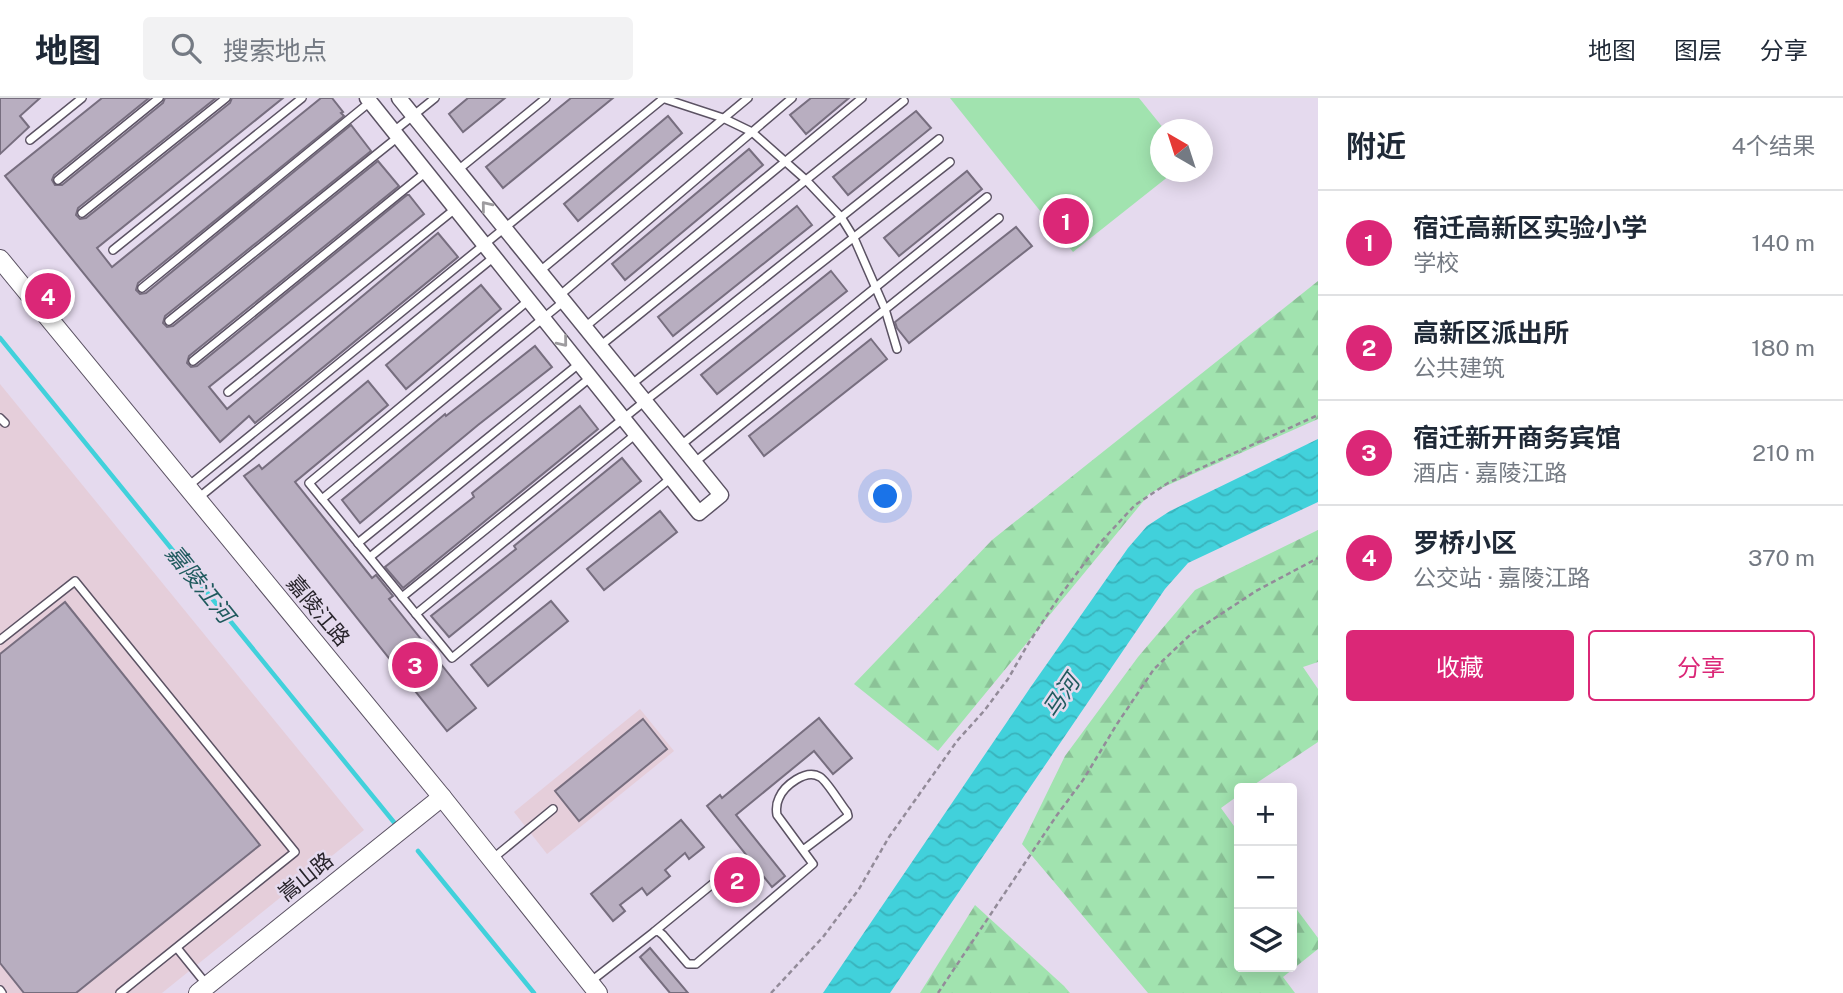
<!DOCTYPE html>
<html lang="zh">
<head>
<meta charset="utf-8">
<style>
  body { margin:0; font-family:"Public Sans","Noto Sans SC",sans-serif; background:#f2f2f3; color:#1f2937 }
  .controls { position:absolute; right:21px; bottom:21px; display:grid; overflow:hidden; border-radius:7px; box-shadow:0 4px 18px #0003 }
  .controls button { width:63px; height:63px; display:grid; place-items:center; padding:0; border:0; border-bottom:2px solid #e0e1e3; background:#fff; color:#1f2937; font:35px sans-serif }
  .compass { position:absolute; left:1150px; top:21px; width:63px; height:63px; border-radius:50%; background:#fff; box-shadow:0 4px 18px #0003; rotate:321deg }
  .you { position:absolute; left:886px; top:399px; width:24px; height:24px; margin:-18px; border:5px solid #fff; border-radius:50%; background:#1a73e8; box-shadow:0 0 0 10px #1a73e833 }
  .badge { display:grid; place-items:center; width:46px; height:46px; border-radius:50%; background:#db2777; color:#fff; font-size:23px; font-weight:700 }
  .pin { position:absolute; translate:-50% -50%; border:4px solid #fff; box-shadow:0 2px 7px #0006 }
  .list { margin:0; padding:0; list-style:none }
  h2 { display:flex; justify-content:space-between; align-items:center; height:91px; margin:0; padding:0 28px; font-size:30px }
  h2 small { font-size:23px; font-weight:400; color:#747a83 }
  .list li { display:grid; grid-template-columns:46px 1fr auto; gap:21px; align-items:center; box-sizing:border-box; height:105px; padding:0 28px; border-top:2px solid #e0e1e3 }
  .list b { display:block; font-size:26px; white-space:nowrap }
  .list p { margin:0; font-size:23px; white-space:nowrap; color:#747a83 }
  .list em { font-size:23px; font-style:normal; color:#747a83 }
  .actions { display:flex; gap:14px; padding:21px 28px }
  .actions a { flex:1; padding:16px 0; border:2px solid #db2777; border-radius:7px; text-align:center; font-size:24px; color:#db2777 }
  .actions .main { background:#db2777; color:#fff }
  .icon { flex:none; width:38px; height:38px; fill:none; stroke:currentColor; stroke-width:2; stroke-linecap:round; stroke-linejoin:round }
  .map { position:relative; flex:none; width:1318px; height:895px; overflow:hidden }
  header { display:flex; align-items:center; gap:42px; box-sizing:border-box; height:98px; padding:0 35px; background:#fff; border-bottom:2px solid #e0e1e3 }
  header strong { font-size:33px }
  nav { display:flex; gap:38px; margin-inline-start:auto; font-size:24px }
  .search { width:490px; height:63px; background:#f2f2f3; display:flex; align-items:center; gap:18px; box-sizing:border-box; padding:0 24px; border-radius:7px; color:#747a83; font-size:26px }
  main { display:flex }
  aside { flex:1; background:#fff }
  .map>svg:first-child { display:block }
</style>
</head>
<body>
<header>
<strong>地图</strong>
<div class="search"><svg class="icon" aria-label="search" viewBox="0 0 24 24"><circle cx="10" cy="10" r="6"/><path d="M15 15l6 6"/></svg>搜索地点</div>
<nav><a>地图</a><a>图层</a><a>分享</a></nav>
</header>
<main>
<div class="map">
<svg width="1318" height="895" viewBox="0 0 1318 895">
  <defs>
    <pattern id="forest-firs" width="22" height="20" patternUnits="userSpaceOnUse" patternTransform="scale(1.75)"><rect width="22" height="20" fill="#a1e3af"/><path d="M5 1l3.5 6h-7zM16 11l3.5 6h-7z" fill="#8bc297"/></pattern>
    <pattern id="water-waves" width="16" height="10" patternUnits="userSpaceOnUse" patternTransform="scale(1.75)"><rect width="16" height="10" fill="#41d1db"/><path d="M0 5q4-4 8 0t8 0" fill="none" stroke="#39b3bc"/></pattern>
  </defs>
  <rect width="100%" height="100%" fill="#e5daee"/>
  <g fill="#e5ceda">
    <path d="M0 286 364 732 162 895H0Z"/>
    <path d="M640 611 674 653 547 756 514 714Z"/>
  </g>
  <g fill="url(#forest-firs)">
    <path d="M1318 183V321L1150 395 938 653 854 586 992 442Z"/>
    <path d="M1318 432V564L1303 569 1318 591V644L1249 690H1239V697L1221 710 1239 735V869H1292V805L1318 840V851L1283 879 1295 895H1148L1022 746 1065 658 1138 559 1195 492Z"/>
    <path d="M975 807 1064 888 1070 895H920Z"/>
  </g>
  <path fill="#a1e3af" d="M950 0H1139L1164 31 1160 32V74H1174L1073 154Z"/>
  <path fill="url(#water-waves)" d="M1318 341V404L1188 465 1165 491 890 895H823L1030 590 1128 450 1147 428 1170 413Z"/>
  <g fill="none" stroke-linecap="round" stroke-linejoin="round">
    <g stroke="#41d1db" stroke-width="4.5">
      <path d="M0 240 397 728"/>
      <path d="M418 753 534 895"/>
    </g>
  </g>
  <g fill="#b8aec0" stroke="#776e7f" stroke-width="2">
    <path d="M0 0H40L20 18 29 29 0 56Z"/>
    <path d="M102 0H149L54 77 52 82 55 87H62L163 5 165 0H216L78 110 76 117 80 121 86 120 230 5 232 0H283L97 150 112 169 321 0H332L343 14 341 15 344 18 138 185 136 192 140 196 146 195 351 27 371 53 165 218 163 225 167 229 173 228 378 63 399 88 189 258 187 265 191 269 197 268 407 97H409L424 116 209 289 227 311 438 135 458 159 255 325 249 318 220 344 5 78Z"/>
    <path d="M468 0H505L463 34 449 16Z"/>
    <path d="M571 0H613L503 90 486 69Z"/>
    <path d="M811 0H849L806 36 790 17Z"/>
    <path d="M916 13 931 30 848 97 833 79Z"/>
    <path d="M668 18 682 35 578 123 564 106Z"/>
    <path d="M749 51 763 67 625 182 612 166Z"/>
    <path d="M967 73 982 91 899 158 884 140Z"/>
    <path d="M797 108 812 127 673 238 658 219Z"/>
    <path d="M1016 129 1032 148 909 245 897 230 895 224Z"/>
    <path d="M831 173 847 193 717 296 701 277Z"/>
    <path d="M481 187 501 211 406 291 386 267Z"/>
    <path d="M871 241 887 261 764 358 749 338Z"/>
    <path d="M535 248 552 269 478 327 360 425 342 402 445 316 446 318Z"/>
    <path d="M368 283 388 307 295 384 372 480 376 477 393 498 389 501 476 610 447 633 244 378 259 367 262 371Z"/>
    <path d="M580 308 598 331 403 490 385 469 474 399 472 395Z"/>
    <path d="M622 360 641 383 449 539 431 518 516 451 514 448Z"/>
    <path d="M660 413 677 434 604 492 587 471Z"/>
    <path d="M551 503 568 523 488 588 471 567Z"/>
    <path d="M65 504 260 747 76 895H24L0 865V556Z"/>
    <path d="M819 620 852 660 833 676 814 653 736 717 785 778 772 789 707 708 720 697 722 700Z"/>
    <path d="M643 621 667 651 579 723 555 693Z"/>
    <path d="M681 722 704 749 689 761 685 755 665 772 670 778 647 797 642 790 620 807 625 813 613 823 591 796Z"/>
    <path d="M650 850 688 895H670L640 859Z"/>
  </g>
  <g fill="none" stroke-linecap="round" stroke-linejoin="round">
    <g stroke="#5b5263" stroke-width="10">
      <g id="service">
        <path d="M662 0 723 20 752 34 806 82 841 119 854 140 885 211 897 251"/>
        <path d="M394 33 435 0"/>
        <path d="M30 42 82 0"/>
        <path d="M458 72 546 0"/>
        <path d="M58 82 159 0"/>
        <path d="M82 115 226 0"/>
        <path d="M113 152 302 0"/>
        <path d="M540 173 748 0"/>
        <path d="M142 190 370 4"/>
        <path d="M559 198 792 0"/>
        <path d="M563 204 322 401 452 560 671 380"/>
        <path d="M169 223 398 39"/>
        <path d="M585 229 862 0"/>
        <path d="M600 248 904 3"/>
        <path d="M193 263 426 74"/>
        <path d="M632 286 939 41"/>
        <path d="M228 294 455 111"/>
        <path d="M0 320 5 325"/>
        <path d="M681 347 987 99"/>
        <path d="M695 364 999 120"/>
        <path d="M187 389 664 0"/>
        <path d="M197 401 494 159"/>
        <path d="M322 401 309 385 529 202"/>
        <path d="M358 445 580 265"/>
        <path d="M370 459 591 279"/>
        <path d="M402 499 645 303 950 64"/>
        <path d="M416 516 636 336"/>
        <path d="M0 542 75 483 295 754 120 895"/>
        <path d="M491 762 553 711"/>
        <path d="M655 833 737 766"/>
        <path d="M177 850 207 887"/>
        <path d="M590 884 654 834 658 833 663 837 688 866H696L813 766 777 717C776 711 776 706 779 700 784 688 806 670 820 679 827 683 841 707 847 714L848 718 803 752"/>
        <path d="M0 892 2 895"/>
      </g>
    </g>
    <g stroke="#5b5263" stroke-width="17">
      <path id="minor" d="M367 0 699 415 721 397 399 0"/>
    </g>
    <g stroke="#5b5263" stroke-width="20">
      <g id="tertiary">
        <path d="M0 161 442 699 598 895"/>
        <path d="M198 895 442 699"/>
      </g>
    </g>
    <g stroke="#938b99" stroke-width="2.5" stroke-dasharray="5 3.5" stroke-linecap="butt">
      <path d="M771 895 823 839 859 791 889 739 957 643 984 613 1008 581 1028 546 1059 499 1099 446 1135 407 1168 385 1318 317"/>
      <path d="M938 895 1057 717 1083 682 1117 626 1154 571 1192 535 1256 493 1318 460"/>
    </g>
    <use href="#service" stroke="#fff" stroke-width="7"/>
    <use href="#minor" stroke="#fff" stroke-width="14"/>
    <use href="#tertiary" stroke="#fff" stroke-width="18"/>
  </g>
  <defs><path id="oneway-chevron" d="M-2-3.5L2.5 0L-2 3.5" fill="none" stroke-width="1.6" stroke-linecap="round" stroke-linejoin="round" transform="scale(1.75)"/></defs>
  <g stroke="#9e9c9f">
    <use href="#oneway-chevron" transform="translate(486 108) rotate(-129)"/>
    <use href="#oneway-chevron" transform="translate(563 244) rotate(51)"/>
  </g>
  <g text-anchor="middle" stroke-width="5" stroke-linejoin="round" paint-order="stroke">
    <g font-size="21" fill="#27232a" stroke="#e5daee">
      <text transform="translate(318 513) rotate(50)" y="7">嘉陵江路</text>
      <text transform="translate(306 779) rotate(-39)" y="7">嵩山路</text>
    </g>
    <g font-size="23" font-style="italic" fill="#205a5e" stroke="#e5daee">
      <text transform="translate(200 486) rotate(51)" y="8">嘉陵江河</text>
      <text transform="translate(1061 598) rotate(-56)" y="8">马河</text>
    </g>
  </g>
</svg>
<div class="controls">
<button>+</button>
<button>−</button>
<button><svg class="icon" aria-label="layers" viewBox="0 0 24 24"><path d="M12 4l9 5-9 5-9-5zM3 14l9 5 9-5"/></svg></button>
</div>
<svg class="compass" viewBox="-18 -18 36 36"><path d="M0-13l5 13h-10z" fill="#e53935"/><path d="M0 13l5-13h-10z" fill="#747a83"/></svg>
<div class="you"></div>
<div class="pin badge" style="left:1066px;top:123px">1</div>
<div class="pin badge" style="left:737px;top:782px">2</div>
<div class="pin badge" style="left:415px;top:567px">3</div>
<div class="pin badge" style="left:48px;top:198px">4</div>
</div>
<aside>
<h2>附近<small>4个结果</small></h2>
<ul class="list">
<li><span class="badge">1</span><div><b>宿迁高新区实验小学</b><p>学校</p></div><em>140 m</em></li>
<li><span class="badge">2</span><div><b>高新区派出所</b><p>公共建筑</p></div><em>180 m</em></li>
<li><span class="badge">3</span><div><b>宿迁新开商务宾馆</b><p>酒店 · 嘉陵江路</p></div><em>210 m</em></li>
<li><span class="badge">4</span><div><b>罗桥小区</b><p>公交站 · 嘉陵江路</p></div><em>370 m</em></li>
</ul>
<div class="actions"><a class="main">收藏</a><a>分享</a></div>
</aside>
</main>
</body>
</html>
